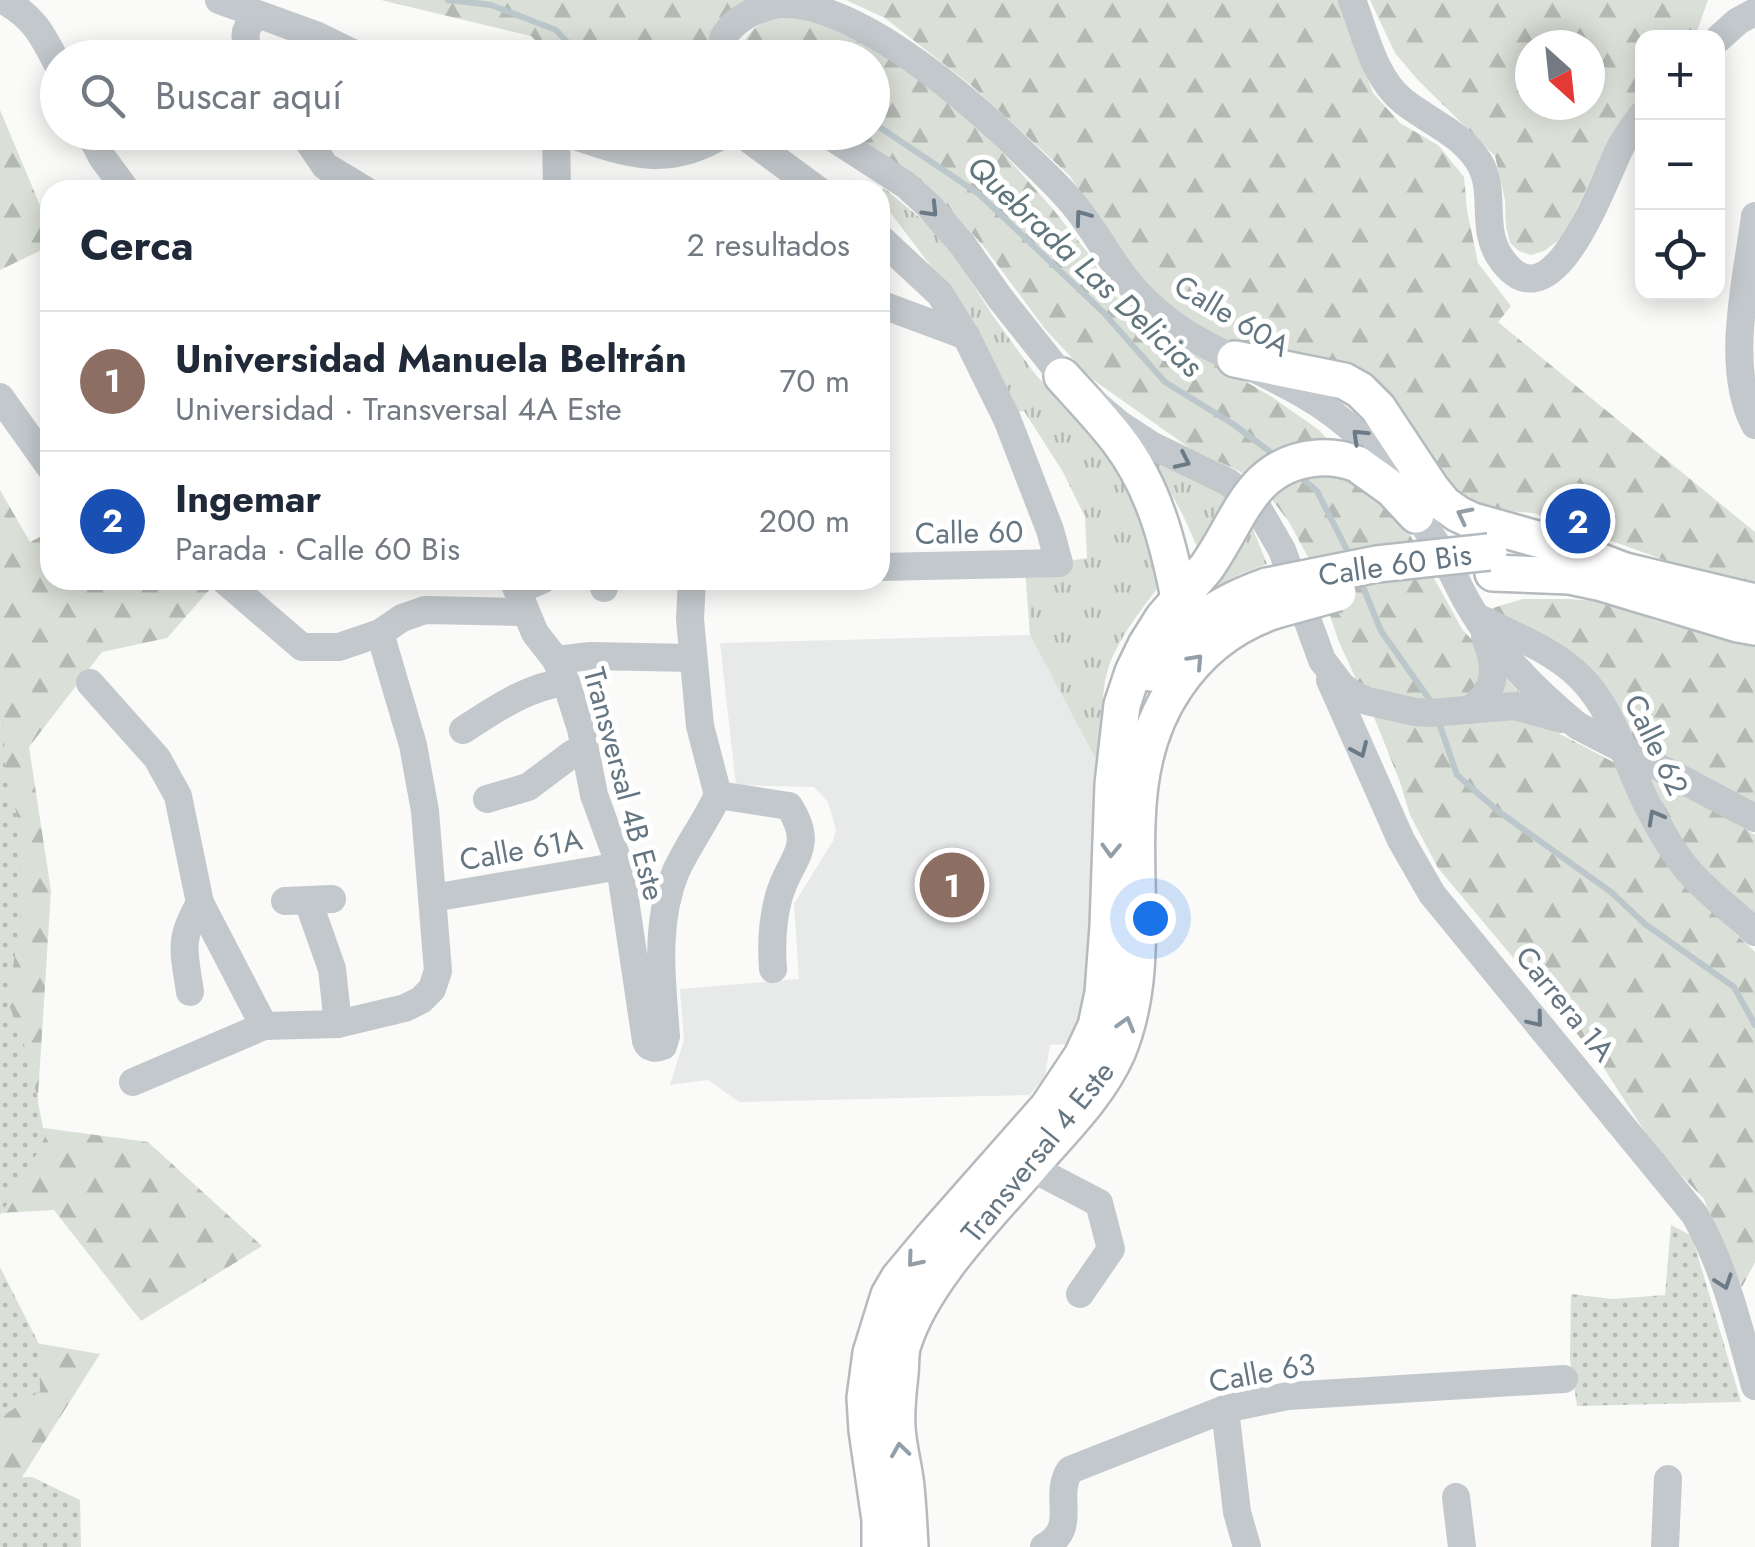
<!DOCTYPE html>
<html lang="es">
<head>
<meta charset="utf-8">
<style>
  body { margin:0; font-family:Jost,sans-serif; background:#f6f6f7; color:#1f2937 }
  .controls { position:absolute; right:30px; top:30px; display:grid; overflow:hidden; border-radius:20px; box-shadow:0 5px 25px #0003 }
  .controls button { width:90px; height:90px; display:grid; place-items:center; padding:0; border:0; border-bottom:2px solid #e0e1e3; background:#fff; color:#1f2937; font:50px sans-serif }
  .compass { position:absolute; left:1515px; top:30px; width:90px; height:90px; border-radius:50%; background:#fff; box-shadow:0 5px 25px #0003; rotate:153deg }
  .you { position:absolute; left:1150px; top:918px; width:35px; height:35px; margin:-25px; border:8px solid #fff; border-radius:50%; background:#1a73e8; box-shadow:0 0 0 15px #1a73e833 }
  .badge { display:grid; place-items:center; width:65px; height:65px; border-radius:50%; background:#ea580c; color:#fff; font-size:32px; font-weight:700 }
  .pin { position:absolute; translate:-50% -50%; border:5px solid #fff; box-shadow:0 2px 10px #0006 }
  .list { margin:0; padding:0; list-style:none }
  h2 { display:flex; justify-content:space-between; align-items:center; height:130px; margin:0; padding:0 40px; font-size:42px }
  h2 small { font-size:32px; font-weight:400; color:#747a83 }
  .list li { display:grid; grid-template-columns:65px 1fr auto; gap:30px; align-items:center; box-sizing:border-box; height:140px; padding:0 40px; border-top:2px solid #e0e1e3 }
  .list b { display:block; font-size:38px; white-space:nowrap }
  .list p { margin:0; font-size:32px; white-space:nowrap; color:#747a83 }
  .list em { font-size:32px; font-style:normal; color:#747a83 }
  .icon { flex:none; width:55px; height:55px; fill:none; stroke:currentColor; stroke-width:2; stroke-linecap:round; stroke-linejoin:round }
  .map { position:relative; flex:none; width:1755px; height:1547px; overflow:hidden }
  .search { position:absolute; background:#fff; box-shadow:0 5px 25px #0003; left:40px; top:40px; width:850px; height:110px; display:flex; align-items:center; gap:25px; box-sizing:border-box; padding:0 35px; border-radius:55px; color:#747a83; font-size:38px }
  .panel { position:absolute; background:#fff; box-shadow:0 5px 25px #0003; left:40px; top:180px; width:850px; height:410px; border-radius:30px }
  .map>svg:first-child { display:block }
</style>
</head>
<body>
<div class="map">
<svg width="1755" height="1547" viewBox="0 0 1755 1547">
  <defs>
    <pattern id="grass-tufts" width="24" height="20" patternUnits="userSpaceOnUse" patternTransform="scale(2.5)"><rect width="24" height="20" fill="#dadfd7"/><path d="M3 7l-1-3M5 7V3M7 7l1-3M15 17l-1-3M17 17v-4M19 17l1-3" fill="none" stroke="#b4b9b4"/></pattern>
    <pattern id="forest-firs" width="22" height="20" patternUnits="userSpaceOnUse" patternTransform="scale(2.5)"><rect width="22" height="20" fill="#dadfd7"/><path d="M5 1l3.5 6h-7zM16 11l3.5 6h-7z" fill="#b4b9b4"/></pattern>
    <pattern id="park-dots" width="8" height="8" patternUnits="userSpaceOnUse" patternTransform="scale(2.5)"><rect width="8" height="8" fill="#dadfd7"/><path d="M2 2h.1M6 6h.1" fill="none" stroke="#b4b9b4" stroke-width="1.8" stroke-linecap="round"/></pattern>
  </defs>
  <rect width="100%" height="100%" fill="#fafaf8"/>
  <path fill="#e8e9e9" d="M1030 635 1102 771 1097 917 1088 932 1093 993 1074 1044 1050 1045 1045 1076 1030 1095 739 1102 708 1080 670 1085 684 1040 680 989 799 979 794 904 833 841 836 829 828 802 814 787 736 785 720 643Z"/>
  <g fill="url(#grass-tufts)">
    <path d="M884 188 943 237 991 313 1035 374 1116 459 1166 577C1146 604 1118 637 1108 669 1099 699 1103 740 1102 771L1030 635 1025 568 1087 558 1085 517 1063 472 1024 411 1014 413 943 282 880 199V194Z"/>
    <path d="M1143 455 1224 490 1251 524 1267 564 1240 574 1182 605 1210 581C1193 535 1176 492 1143 455Z"/>
  </g>
  <g fill="url(#forest-firs)" fill-rule="evenodd">
    <path d="M381 0H755L712 58 553 57 531 36Z"/>
    <path d="M846 0H1338L1373 93 1400 123 1438 145 1464 177 1467 210 1478 263 1511 306 1498 322 1755 532V586L1695 571 1534 513 1481 509 1454 491 1372 388 1240 351 1150 292 1069 175 972 86 885 18Z"/>
    <path d="M1370 0H1708L1695 37 1642 38V106L1605 149 1563 237 1544 251 1531 255 1519 251 1510 243 1506 227 1505 200 1495 156 1418 80 1395 53ZM1530 45H1590V105H1530Z"/>
    <path d="M774 16 807 17 857 36 950 101 1005 155 1052 208 1087 252 1113 293 1134 316 1272 397 1319 430 1404 524 1462 629 1511 684 1560 734 1617 764 1709 909 1755 952V1262L1742 1287 1704 1199 1656 1149 1598 1059 1438 868 1410 815 1400 782 1376 722 1339 642 1314 568 1289 522 1267 493 1239 471 1191 449 1092 379 1045 329 985 248 942 200 899 167 842 133 872 132V58H740C745 33 753 28 774 16Z"/>
    <path d="M0 110 50 229V246L0 270Z"/>
    <path d="M0 490 30 542 50 532V580H199L210 589 167 638 102 652 29 747 51 891 36 1127 148 1142 262 1246 141 1321 54 1210 0 1213Z"/>
    <path d="M1523 599H1567L1611 602 1656 621 1755 645V804L1631 744 1607 700 1486 610Z"/>
    <path d="M1651 780 1703 803 1755 835V915L1700 870 1669 822Z"/>
    <path d="M0 1337 100 1354 0 1512Z"/>
  </g>
  <g fill="url(#park-dots)">
    <path d="M0 641 5 764 18 820 22 905 8 1002 29 1058 45 1137 27 1173 0 1215Z"/>
    <path d="M1671 1225 1692 1236 1741 1402 1577 1406 1570 1359 1571 1294 1612 1299 1665 1295Z"/>
    <path d="M0 1267 39 1344 40 1391 0 1418Z"/>
    <path d="M32 1477 80 1500 81 1547H0V1478Z"/>
  </g>
  <g fill="none" stroke-linecap="round" stroke-linejoin="round">
    <g stroke="#bbc7cb" stroke-width="6">
      <path d="M448 0 491 5 556 30 582 58"/>
      <path d="M872 122 979 194 1103 312 1165 382 1233 424 1277 457"/>
      <path d="M1298 475 1317 491 1350 556"/>
      <path d="M1359 577 1381 631 1432 703"/>
      <path d="M1438 720 1457 775 1498 811 1611 892 1645 924 1734 987 1755 1025"/>
    </g>
    <g stroke="#b5babe" stroke-width="40">
      <g id="major">
        <path d="M1235 359 1344 381 1360 390 1378 408 1431 488 1444 504 1458 514 1473 521 1555 544 1622 570"/>
        <path d="M1062 376C1081 397 1101 418 1118 440 1154 487 1168 542 1179 598"/>
        <path d="M1357 464 1392 489 1416 515"/>
        <path d="M1600 565 1755 602"/>
        <path d="M1493 573 1569 576 1602 583 1738 624 1755 627"/>
        <path d="M1150 673C1182 629 1215 604 1267 586"/>
        <path d="M880 1547V1520L867 1430 865 1398 871 1353 889 1295 899 1278 935 1235 1048 1107 1082 1056 1096 1026 1103 993 1108 926 1113 784 1122 705 1133 672 1146 645 1163 618 1206 568"/>
        <path d="M910 1547C909 1527 908 1507 906 1487 904 1467 898 1447 897 1427 896 1410 898 1391 900 1374 901 1364 900 1353 903 1344 923 1280 987 1217 1030 1167 1060 1132 1098 1096 1117 1053 1167 935 1100 797 1176 686 1201 649 1234 624 1276 610"/>
      </g>
    </g>
    <g stroke="#c3c8cc" stroke-width="28">
      <path d="M3 0C34 17 42 34 58 65"/>
      <path d="M219 0 318 36 363 58"/>
      <path d="M1352 0C1365 33 1374 78 1403 101 1429 122 1460 132 1479 162 1497 191 1480 228 1500 257 1552 335 1604 179 1621 146 1627 135 1635 125 1642 115"/>
      <path d="M1718 39 1738 21 1755 12"/>
      <path d="M252 58C244 40 241 30 257 15"/>
      <path d="M725 58 723 39C732 19 758 8 778 4 853 0 963 95 1013 143 1036 166 1062 188 1081 214 1107 249 1120 280 1155 310 1203 352 1267 369 1319 404 1340 418 1360 435 1377 453 1392 470 1402 491 1414 510 1422 523 1431 535 1439 548 1452 570 1461 594 1475 615 1502 658 1539 694 1578 726"/>
      <path d="M89 132 102 157 126 190"/>
      <path d="M302 132 325 166 365 190"/>
      <path d="M556 132 557 190"/>
      <path d="M563 132C625 153 667 171 727 132"/>
      <path d="M739 132 818 190"/>
      <path d="M824 132 906 185 930 207 962 244 1000 298 1062 376 1119 424 1151 445 1228 482 1256 505 1282 550 1322 660 1341 685 1352 694 1367 701 1415 712 1430 713 1514 706 1562 719"/>
      <path d="M1755 216C1747 278 1724 368 1755 425"/>
      <path d="M880 238 940 294 966 336 1007 419 1050 530 1059 563 880 567"/>
      <path d="M880 304 966 336"/>
      <path d="M0 397 50 467"/>
      <path d="M224 580 302 647H339L380 633 402 618 425 610 525 612"/>
      <path d="M513 580 535 633 556 660 566 682 581 729 594 795 620 866 646 1041C649 1049 656 1049 663 1046L666 1036C662 981 654 924 676 871 688 845 706 821 718 795L700 726 690 619 692 580"/>
      <path d="M602 580 604 588"/>
      <path d="M519 590 542 580"/>
      <path d="M1481 619C1514 636 1553 650 1580 677 1614 710 1626 763 1647 804 1659 827 1671 850 1687 869 1707 893 1733 911 1755 932"/>
      <path d="M556 660 590 656 693 658"/>
      <path d="M1330 680 1401 840 1432 894 1695 1215C1725 1268 1739 1328 1755 1386"/>
      <path d="M90 683 157 758 178 796 200 903 264 1026"/>
      <path d="M1470 710C1497 689 1498 669 1485 637"/>
      <path d="M463 730C496 709 526 687 566 682"/>
      <path d="M1685 781 1755 818"/>
      <path d="M718 795 789 806C816 849 790 857 779 896 772 921 771 943 773 969"/>
      <path d="M487 799 528 787 572 754 584 749"/>
      <path d="M433 898 620 866"/>
      <path d="M285 901 332 899"/>
      <path d="M308 901 332 969 338 1024"/>
      <path d="M190 992C184 950 178 941 200 903"/>
      <path d="M133 1082 264 1026 338 1024 405 1008 421 1000 432 989 438 971 425 811 413 745 380 633"/>
      <path d="M1030 1167 1099 1203 1111 1249 1080 1294"/>
      <path d="M1225 1409 1237 1512 1247 1547"/>
      <path d="M1456 1497 1462 1547"/>
      <path d="M1044 1547C1080 1527 1052 1497 1070 1470L1225 1409 1288 1396 1564 1379"/>
      <path d="M1665 1547 1668 1479"/>
    </g>
    <use href="#major" stroke="#fff" stroke-width="35"/>
    <g stroke="#b5babe" stroke-width="40" stroke-linecap="butt">
      <g id="major-bridge">
        <path d="M1206 568C1240 521 1250 463 1318 458 1332 457 1344 459 1357 464"/>
        <path d="M1267 586 1377 564 1489 552"/>
        <path d="M1276 610 1338 593"/>
      </g>
    </g>
    <path stroke="#c3c8cc" stroke-width="28" d="M1578 726 1685 781"/>
    <use href="#major-bridge" stroke="#fff" stroke-width="35"/>
  </g>
  <defs><path id="oneway-chevron" d="M-2-3.5L2.5 0L-2 3.5" fill="none" stroke-width="1.6" stroke-linecap="round" stroke-linejoin="round" transform="scale(2.5)"/></defs>
  <g stroke="#6a7a87">
    <use href="#oneway-chevron" transform="translate(931 210) rotate(46)"/>
    <use href="#oneway-chevron" transform="translate(1082 217) rotate(-126)"/>
    <use href="#oneway-chevron" transform="translate(1359 436) rotate(-136)"/>
    <use href="#oneway-chevron" transform="translate(1183 461) rotate(25)"/>
    <use href="#oneway-chevron" transform="translate(1360 750) rotate(66)"/>
    <use href="#oneway-chevron" transform="translate(1655 817) rotate(-119)"/>
    <use href="#oneway-chevron" transform="translate(1536 1020) rotate(51)"/>
    <use href="#oneway-chevron" transform="translate(1724 1282) rotate(71)"/>
  </g>
  <g stroke="#939fa8">
    <use href="#oneway-chevron" transform="translate(1464 515) rotate(-153)"/>
    <use href="#oneway-chevron" transform="translate(1196 661) rotate(-47)"/>
    <use href="#oneway-chevron" transform="translate(1111 850) rotate(92)"/>
    <use href="#oneway-chevron" transform="translate(1126 1024) rotate(-74)"/>
    <use href="#oneway-chevron" transform="translate(914 1260) rotate(130)"/>
    <use href="#oneway-chevron" transform="translate(900 1450) rotate(-98)"/>
  </g>
  <g text-anchor="middle" stroke-width="10" stroke-linejoin="round" paint-order="stroke">
    <g font-size="30" fill="#657683" stroke="#fff">
      <text transform="translate(1232 316) rotate(31)" y="10">Calle 60A</text>
      <text transform="translate(969 533) rotate(-1)" y="10">Calle 60</text>
      <text transform="translate(1395 565) rotate(-8)" y="10">Calle 60 Bis</text>
      <text transform="translate(1656 745) rotate(64)" y="10">Calle 62</text>
      <text transform="translate(624 784) rotate(75)" y="10">Transversal 4B Este</text>
      <text transform="translate(521 850) rotate(-10)" y="10">Calle 61A</text>
      <text transform="translate(1565 1004) rotate(51)" y="10">Carrera 1A</text>
      <text transform="translate(1038 1152) rotate(-51)" y="10">Transversal 4 Este</text>
      <text transform="translate(1262 1373) rotate(-10)" y="10">Calle 63</text>
    </g>
    <g font-size="32" font-style="italic" fill="#60757c" stroke="#fff">
      <text transform="translate(1085 266) rotate(43)" y="11">Quebrada Las Delicias</text>
    </g>
  </g>
</svg>
<div class="controls">
<button>+</button>
<button>−</button>
<button><svg class="icon" aria-label="locate" viewBox="0 0 24 24"><circle cx="12" cy="12" r="6"/><path d="M12 2v4M12 18v4M2 12h4M18 12h4"/></svg></button>
</div>
<svg class="compass" viewBox="-18 -18 36 36"><path d="M0-13l5 13h-10z" fill="#e53935"/><path d="M0 13l5-13h-10z" fill="#747a83"/></svg>
<div class="you"></div>
<div class="pin badge" style="left:952px;top:885px;background:#8d6e63">1</div>
<div class="pin badge" style="left:1578px;top:521px;background:#1a4fb4">2</div>
<div class="search"><svg class="icon" aria-label="search" viewBox="0 0 24 24"><circle cx="10" cy="10" r="6"/><path d="M15 15l6 6"/></svg>Buscar aquí</div>
<section class="panel">
<h2>Cerca<small>2 resultados</small></h2>
<ul class="list">
<li><span class="badge" style="background:#8d6e63">1</span><div><b>Universidad Manuela Beltrán</b><p>Universidad · Transversal 4A Este</p></div><em>70 m</em></li>
<li><span class="badge" style="background:#1a4fb4">2</span><div><b>Ingemar</b><p>Parada · Calle 60 Bis</p></div><em>200 m</em></li>
</ul>
</section>
</div>
</body>
</html>
